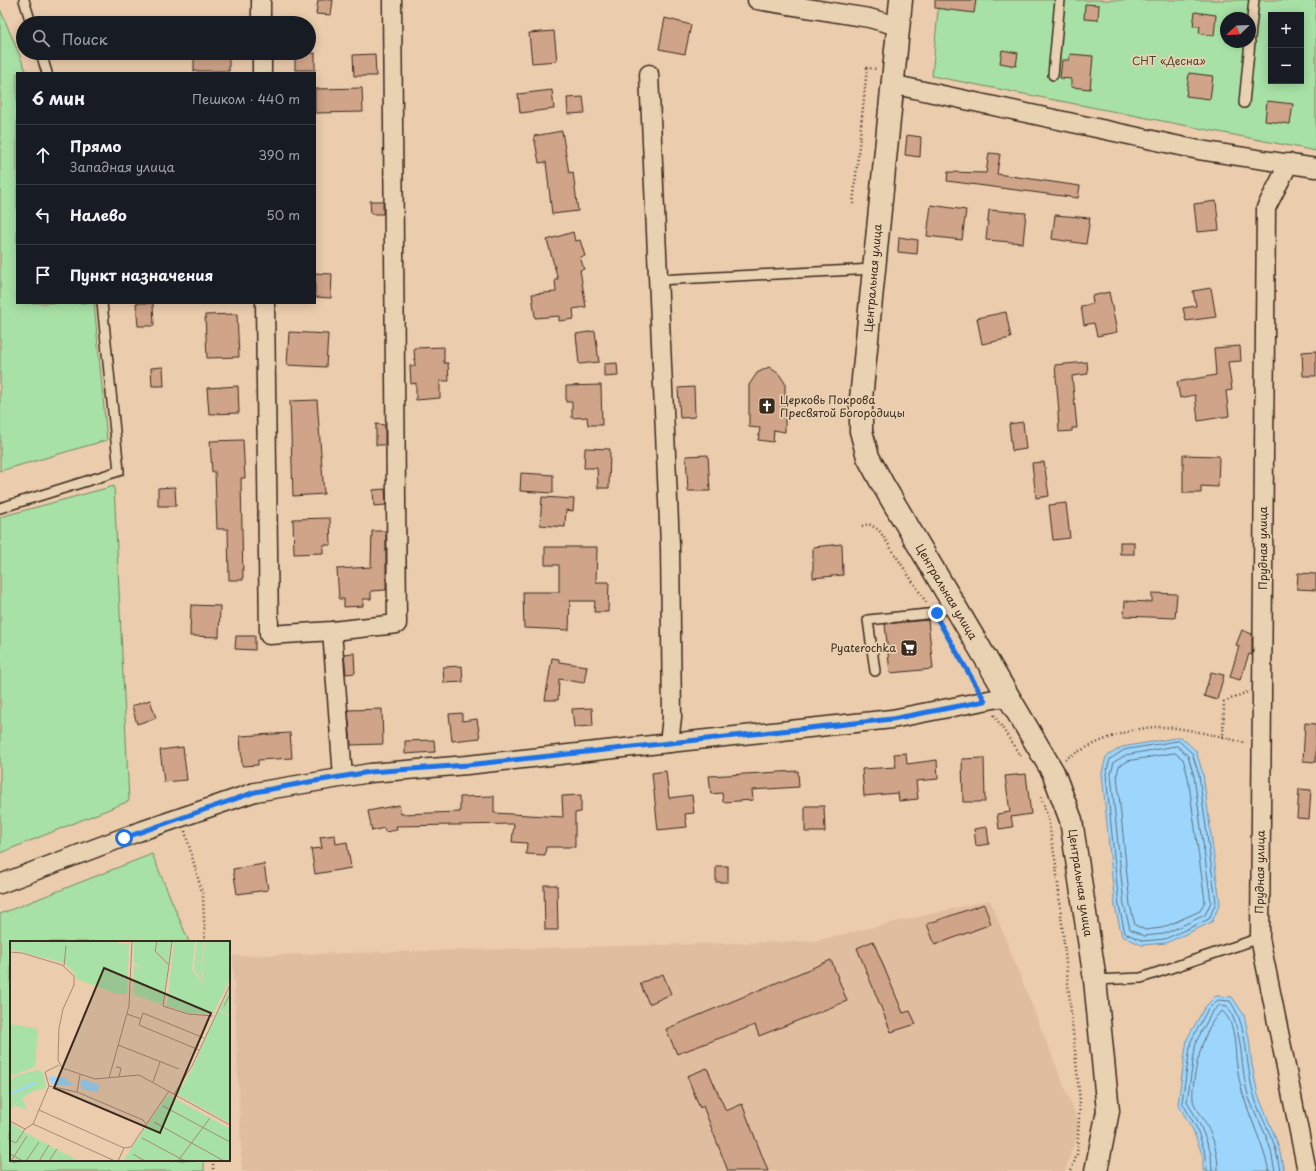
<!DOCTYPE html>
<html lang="ru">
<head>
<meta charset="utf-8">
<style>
  body { margin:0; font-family:"Playpen Sans",sans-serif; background:#242831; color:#f1f3f6 }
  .controls { position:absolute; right:12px; top:12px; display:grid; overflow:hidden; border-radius:0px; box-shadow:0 2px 10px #0003 }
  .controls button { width:36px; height:36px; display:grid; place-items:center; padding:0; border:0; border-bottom:1px solid #363941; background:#171b24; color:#f1f3f6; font:20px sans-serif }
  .compass { position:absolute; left:1220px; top:12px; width:36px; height:36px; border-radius:50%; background:#171b24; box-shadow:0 2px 10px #0003; rotate:247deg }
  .stop { position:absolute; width:12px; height:12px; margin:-9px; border:3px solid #1a73e8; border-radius:50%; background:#fff }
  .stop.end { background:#1a73e8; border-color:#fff; box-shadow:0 1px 4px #0008 }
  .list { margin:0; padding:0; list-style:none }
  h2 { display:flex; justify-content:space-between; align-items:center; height:52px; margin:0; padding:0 16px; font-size:17px }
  h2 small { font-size:13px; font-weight:400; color:#9ea1a6 }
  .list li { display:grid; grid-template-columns:26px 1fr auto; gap:12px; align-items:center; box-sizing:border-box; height:60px; padding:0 16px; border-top:1px solid #363941 }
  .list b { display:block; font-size:15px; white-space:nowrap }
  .list p { margin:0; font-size:13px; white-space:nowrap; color:#9ea1a6 }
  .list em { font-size:13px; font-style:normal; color:#9ea1a6 }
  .icon { flex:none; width:22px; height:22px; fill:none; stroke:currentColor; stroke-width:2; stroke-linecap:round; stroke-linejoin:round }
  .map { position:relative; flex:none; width:1316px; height:1171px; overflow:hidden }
  .search { position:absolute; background:#171b24; box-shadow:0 2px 10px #0003; left:16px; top:16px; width:300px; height:44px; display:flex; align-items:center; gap:10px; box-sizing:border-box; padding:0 14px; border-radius:22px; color:#9ea1a6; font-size:15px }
  .panel { position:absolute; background:#171b24; box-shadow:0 2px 10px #0003; left:16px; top:72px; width:300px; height:232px; border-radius:0px }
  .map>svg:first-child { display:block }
</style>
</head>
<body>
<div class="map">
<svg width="1316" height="1171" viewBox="0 0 1316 1171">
  <rect width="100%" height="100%" fill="#ebccad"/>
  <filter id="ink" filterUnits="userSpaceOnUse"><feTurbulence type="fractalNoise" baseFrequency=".025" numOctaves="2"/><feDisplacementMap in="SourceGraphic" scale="8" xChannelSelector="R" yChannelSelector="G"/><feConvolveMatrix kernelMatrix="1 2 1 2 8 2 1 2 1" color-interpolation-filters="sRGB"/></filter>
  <g filter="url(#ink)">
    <path fill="#e0bd9f" d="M990 900 1080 1126 1065 1171H242L233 956 815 941Z"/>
    <g fill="#a8e1a6" stroke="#728662" fill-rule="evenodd">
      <path d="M939 0H1316V151L932 76ZM1271 15H1301V81H1271ZM1226 18H1250V42H1226Z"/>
      <path d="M0 9 27 73H17V303H94L107 440 0 471Z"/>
      <path d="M114 486 129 801 0 853V517Z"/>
      <path d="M152 854 189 942H11V1160H204V1171H0V914Z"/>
    </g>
    <g fill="#9dd6fd" stroke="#7691a4">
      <path d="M1181 737 1196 751 1203 774 1220 903 1212 922 1166 943 1142 945 1122 936 1115 907 1102 773 1106 757 1122 747Z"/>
      <path d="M1216 996 1232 997 1244 1015 1249 1038 1252 1065 1258 1095 1278 1144 1284 1171H1203V1156L1193 1130 1178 1104 1187 1039 1205 1007Z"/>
    </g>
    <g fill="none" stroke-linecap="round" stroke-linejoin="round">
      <g stroke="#626f77" stroke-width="1">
        <path d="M1179 741 1192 753 1199 775 1216 902 1209 919 1165 939 1143 941 1125 933 1119 906 1106 774 1110 759 1124 750Z"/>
        <path d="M1177 746 1188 756 1194 776 1211 902 1205 915 1164 934 1144 936 1130 929 1124 905 1111 774 1114 762 1126 755Z"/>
        <path d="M1175 753 1183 759 1188 777 1205 901 1200 911 1162 928 1145 930 1135 925 1130 905 1117 775 1119 766 1128 761Z"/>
        <path d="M1207 1171 1206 1155 1197 1129 1182 1102 1191 1041 1208 1009 1218 1000 1230 1001C1250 1030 1244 1062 1254 1095 1258 1112 1268 1127 1274 1144 1277 1152 1278 1162 1280 1171"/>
        <path d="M1212 1171 1211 1153 1201 1127 1187 1101 1196 1042 1212 1012 1220 1005 1227 1006C1245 1034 1239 1067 1249 1098 1255 1115 1265 1130 1270 1147 1272 1154 1273 1163 1275 1171"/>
        <path d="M1218 1171C1218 1154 1214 1139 1206 1124 1203 1116 1194 1107 1193 1100 1191 1079 1204 1023 1222 1011 1237 1023 1234 1049 1237 1066 1241 1103 1261 1135 1269 1171"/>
      </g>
    </g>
    <g fill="#cfa489" stroke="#3b2a1e">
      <path d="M318 0H333L331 15 316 14Z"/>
      <path d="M935 0H976L974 13 935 8Z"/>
      <path d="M1085 4 1099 5 1098 20 1084 19Z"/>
      <path d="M1195 12 1216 15 1214 36 1199 33 1200 26H1193Z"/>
      <path d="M665 18 691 25 685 54 659 49Z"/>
      <path d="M554 31 557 61 532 63 529 33Z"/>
      <path d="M1002 50 1018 53 1016 66 1000 63Z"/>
      <rect x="194" y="53" width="35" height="18"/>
      <rect x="295" y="53" width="20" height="17"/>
      <path d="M375 54 376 76H354L353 55Z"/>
      <path d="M1070 54 1093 56 1090 89 1071 87V79L1060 78 1062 60H1069Z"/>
      <path d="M1189 73 1213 76 1210 99 1186 96Z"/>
      <path d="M362 88 363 112 315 113V89Z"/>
      <path d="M552 90 554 109 520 113 518 94Z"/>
      <path d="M583 97 585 113 568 114 567 98Z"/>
      <path d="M1267 101 1293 104 1290 124 1265 121Z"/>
      <path d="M562 131 569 173 573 172 578 211 552 214 546 162 539 163 534 136Z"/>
      <path d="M907 135 921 137 920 157 905 155Z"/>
      <path d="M989 153 1000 154 997 174 1080 186 1078 198 947 181 948 172 986 173Z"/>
      <path d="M370 201H383V214H371Z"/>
      <path d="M1216 201 1219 230 1197 232 1194 204Z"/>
      <path d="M931 205 966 210 962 240 927 236Z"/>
      <path d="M989 210 1026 213 1023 243 986 240Z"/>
      <path d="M1055 215 1090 218 1086 244 1052 239Z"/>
      <path d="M573 232 575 241 580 240 585 256 580 257 584 269 580 270 586 307 573 309 574 319 559 321V316L535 318 532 294 556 292 555 279H558L547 240Z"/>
      <path d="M899 237 918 240 917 254 898 252Z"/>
      <path d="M315 273 332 274 331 298 315 297Z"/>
      <path d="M1211 288 1216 317 1186 321 1183 308 1196 306 1193 291Z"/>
      <path d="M1109 292 1117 332 1097 336 1094 323 1084 325 1081 306 1093 304 1092 296Z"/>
      <path d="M136 303H153L154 326H138Z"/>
      <path d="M1006 312 1011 338 982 344 977 318Z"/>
      <path d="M237 314 239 357 207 358 205 315Z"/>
      <path d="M595 331 599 362 579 364 576 334Z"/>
      <path d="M289 332 328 334 326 367 287 365Z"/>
      <path d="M1240 346 1241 361 1228 362 1232 390 1226 391 1229 416 1198 421 1195 395 1180 398 1177 382 1216 375 1214 348Z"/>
      <path d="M444 347V363H448L449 381H440V398L416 400V383L411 384 410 366H415L414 348Z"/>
      <path d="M1316 351V376H1303L1302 352Z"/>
      <path d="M1087 362 1088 374 1072 376 1077 428H1072V431L1059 432 1058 412H1059L1055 365Z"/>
      <path d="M617 363 618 376 604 377V364Z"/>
      <path d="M163 367 164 386H152L151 368Z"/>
      <path d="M769 367 779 374 785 383V432L774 430 773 442 758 440 760 428 749 427V385L757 373Z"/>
      <path d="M601 385 602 425H588L587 417 572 418V402H566V386Z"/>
      <path d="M238 386 239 413 209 414 207 388Z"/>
      <path d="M694 387 695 417 680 418 678 388Z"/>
      <path d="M317 400 324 494 293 496 290 401Z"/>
      <path d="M1023 422 1026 449 1012 451 1009 424Z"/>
      <path d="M376 424 385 425V445H376Z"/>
      <path d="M243 440 245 478H241L243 580H229L228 529H217L215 472H212L210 441Z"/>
      <path d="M585 448 610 449 609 488H598L597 468H584Z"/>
      <path d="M708 455 710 491H688L686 456Z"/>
      <path d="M1183 455 1219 456 1218 487 1201 486V493H1183Z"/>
      <path d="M1044 462 1049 496 1036 498 1032 463Z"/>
      <path d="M521 473 553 475V493L520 491Z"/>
      <path d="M175 487 176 506H158V488Z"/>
      <path d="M385 489 386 505 374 506 373 490Z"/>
      <path d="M542 497 574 499 573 511 566 510 565 527 540 525Z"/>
      <path d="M1066 503 1070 538 1053 540 1049 505Z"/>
      <path d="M330 518 331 545H323V553L294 554 293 519Z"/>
      <path d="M372 531H386V590L371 591V599H363V606L344 607V599H339L337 569 371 567Z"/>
      <rect x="1120" y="542" width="14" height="12"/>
      <path d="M842 544 843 575 813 578V547Z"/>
      <path d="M545 547H597L596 582H609L608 612H594L595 601H570L569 630 524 628 523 592H559V565H545Z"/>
      <path d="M1298 573 1316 574V590L1297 589Z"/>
      <path d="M1152 593 1177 594 1175 618 1124 616 1125 601 1152 602Z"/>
      <path d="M191 605 220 606 219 637 190 636Z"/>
      <path d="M928 620 933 669 890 673 885 624Z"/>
      <path d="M1242 630 1252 634V655L1249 654 1240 680 1230 677 1239 646 1236 645Z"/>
      <path d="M236 636H255V650L235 649Z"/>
      <path d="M354 653 355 673 346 674 344 654Z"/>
      <path d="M552 658 559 659V662L587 666 584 683 559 679 558 700H545Z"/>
      <path d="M462 666 463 682 444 683 443 667Z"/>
      <path d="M1211 672 1224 675 1217 700 1204 696Z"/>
      <path d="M150 700 156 718 137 724 132 706Z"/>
      <path d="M592 708 593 726 574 727 572 709Z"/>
      <path d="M382 709 383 744 351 745 348 710Z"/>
      <path d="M462 713V721L477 719 480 738 452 741 449 714Z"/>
      <path d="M1305 723 1316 724V762L1303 761Z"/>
      <path d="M290 733 292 758 258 760V765L242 766 240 736Z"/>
      <path d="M434 740 435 752 405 754V741Z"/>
      <path d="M183 747 187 780 164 782 160 750Z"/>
      <path d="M906 753 907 764 937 760 938 779 916 781 918 799 899 801 898 793 864 796 862 769 896 767 894 754Z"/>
      <path d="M984 758 985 802H963L962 759Z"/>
      <path d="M666 771 669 798 692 795 694 813 685 814 687 827 658 830 652 773Z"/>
      <path d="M798 771 799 787 752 790 753 800 723 802 722 793 711 794 709 776Z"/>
      <path d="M1026 774 1031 814 1011 817 1013 827 999 829 997 814 1010 812 1005 776Z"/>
      <path d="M1299 789 1311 790 1309 819 1297 818Z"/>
      <path d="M581 795V812L575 813V847H546L545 855 526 854 527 843 512 842 514 824 396 826 397 830 385 832 384 828 372 831 368 811 399 805 401 814 460 812V797L494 796V813L563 817 562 796Z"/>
      <path d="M805 806H824L825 832H805Z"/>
      <path d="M987 827 989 844 976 846 974 829Z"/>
      <path d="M335 835 336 844 347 842 351 868 315 874 311 849 322 848 320 837Z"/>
      <path d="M264 864 268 890 237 894 233 869Z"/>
      <rect x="716" y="866" width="12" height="16"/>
      <path d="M544 885H557L558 930H545Z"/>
      <path d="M984 904 991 924 935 945 927 924Z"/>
      <path d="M873 941 903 1013 910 1011 916 1024 891 1032 857 948Z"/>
      <path d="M831 960 847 1001 759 1036 755 1025 677 1054 666 1029Z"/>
      <path d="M663 974 671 994 649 1004 640 983Z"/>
      <path d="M707 1068 726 1111 742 1104 768 1171H728L703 1106 700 1108 687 1076Z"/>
    </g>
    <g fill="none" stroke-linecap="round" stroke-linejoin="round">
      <g stroke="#3b2a1e" stroke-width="12">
        <g id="service">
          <path d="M24 0 31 23"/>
          <path d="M1250 37 1254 0"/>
          <path d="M41 53 47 73"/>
          <path d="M1053 75 1060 0"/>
          <path d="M1244 103 1250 42"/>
          <path d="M658 280 874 269"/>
          <path d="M0 508 119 471 102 303"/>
          <path d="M875 671 868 620 937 613 954 604"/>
          <path d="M1095 980 1141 978 1260 938"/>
        </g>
      </g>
      <g stroke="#3b2a1e" stroke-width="21">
        <g id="minor">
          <path d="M261 0V23"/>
          <path d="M757 0 869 18 898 26"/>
          <path d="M262 53V73"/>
          <path d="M649 74 670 545 672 717 669 743"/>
          <path d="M891 84 1199 150 1316 168"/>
          <path d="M1289 163 1266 208 1260 938 1307 1171"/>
          <path d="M265 303 269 635 332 631 397 624 392 0"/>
          <path d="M332 631 343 777"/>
          <path d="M0 884 138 832 255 792 370 773 467 765 892 719 1009 696"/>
        </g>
      </g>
      <g stroke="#3b2a1e" stroke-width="25">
        <g id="tertiary">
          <path id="s1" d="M901 0 861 399V431L868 457 882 483 1053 772 1071 820 1095 980 1108 1111 1096 1171"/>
        </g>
      </g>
      <g stroke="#3b2a1e" stroke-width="2.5" stroke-dasharray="1 3" stroke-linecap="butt">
        <path d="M853 204 867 68 877 69"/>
        <path d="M862 526 869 524 879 530 926 602"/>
        <path d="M940 624 976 687"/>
        <path d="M994 715 1021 757"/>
        <path d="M1223 737 1245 743"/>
        <path d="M1065 759C1091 744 1124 729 1155 727 1177 726 1201 733 1223 737L1224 702 1247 692"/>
        <path d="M1041 797 1048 818 1056 865 1080 1101 1077 1154 1071 1171"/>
        <path d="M185 831 203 896 205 942"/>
        <path d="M213 1160V1171"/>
      </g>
      <use href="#service" stroke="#e9d2b2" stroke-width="9"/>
      <use href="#minor" stroke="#e9d2b2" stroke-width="18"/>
      <use href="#tertiary" stroke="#e9d2b2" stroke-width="22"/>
    </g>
  </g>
  <g fill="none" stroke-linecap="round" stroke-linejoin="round" filter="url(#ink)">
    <path stroke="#1a73e8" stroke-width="5" d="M124 838 255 792 309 782 370 772 467 765 892 719 985 701 934 613H937"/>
  </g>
  <defs>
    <g id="church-square" transform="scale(0.9)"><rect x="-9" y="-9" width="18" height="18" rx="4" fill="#3b2a1e" stroke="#e9d2b2"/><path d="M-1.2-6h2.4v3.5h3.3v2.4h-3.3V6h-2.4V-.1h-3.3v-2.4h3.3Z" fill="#fff"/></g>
    <g id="supermarket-square" transform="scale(0.9)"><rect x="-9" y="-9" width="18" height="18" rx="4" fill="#3b2a1e" stroke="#e9d2b2"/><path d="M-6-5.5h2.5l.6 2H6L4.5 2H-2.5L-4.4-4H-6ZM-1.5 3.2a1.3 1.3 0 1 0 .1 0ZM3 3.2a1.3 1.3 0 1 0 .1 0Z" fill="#fff"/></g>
  </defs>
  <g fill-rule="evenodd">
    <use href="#church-square" x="767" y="406"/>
    <use href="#supermarket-square" x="909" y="648"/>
  </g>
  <g text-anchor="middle" stroke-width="3.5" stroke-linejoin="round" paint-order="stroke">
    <g font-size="11" fill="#4b4532" stroke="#e9d2b2">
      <text x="1169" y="65">СНТ «Десна»</text>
    </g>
    <g font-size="11" fill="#3b2a1e" stroke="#e9d2b2">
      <text transform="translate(873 278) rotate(-85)" y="4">Центральная улица</text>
      <text transform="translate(1263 548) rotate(-90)" y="4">Прудная улица</text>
      <text dy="4" stroke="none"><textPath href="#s1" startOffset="616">Центральная улица</textPath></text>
      <text transform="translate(1260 872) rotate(-89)" y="4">Прудная улица</text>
      <text dy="4" stroke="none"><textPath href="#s1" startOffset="940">Центральная улица</textPath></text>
    </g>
    <g font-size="11" fill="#3b2a1e" stroke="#e9d2b2" text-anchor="start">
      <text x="780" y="404">Церковь Покрова<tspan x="780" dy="13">Пресвятой Богородицы</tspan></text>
      <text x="896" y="652" text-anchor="end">Pyaterochka</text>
    </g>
  </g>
  <g transform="translate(10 941)">
    <rect width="220" height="220" fill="#ebccad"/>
    <path d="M108 0V3L119 2 117 53H107L67 38 63 30 54 22 0 8V1L11 0ZM124 0H163L152 64 123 53 124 24 134 26 124 22ZM164 0H185L182 29 194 44 192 25 196 0H220V39L203 72H179L157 65ZM187 0H195L191 25 193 41 184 28ZM220 48V75L209 68ZM208 69 220 76V182L167 153 182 129ZM0 83 28 88 25 126 0 135ZM29 129 33 132 36 147 23 150 12 157 17 169 5 164 0 170V140L7 134ZM158 154 220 188V220H113ZM0 181 14 191 69 220H0Z" fill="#a8e1a6"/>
    <path d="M41 135 55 137 63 144H44L39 138ZM73 138 89 144 88 151 72 148 70 142Z" fill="#9dd6fd"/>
    <path fill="none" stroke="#9dd6fd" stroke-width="2" d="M0 153 25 142"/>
    <path fill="none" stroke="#a58b74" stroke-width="1" d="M147 0 145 10 159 24 153 65 178 73 203 75M0 11 12 12 52 24 64 35V44L53 68 49 87 48 119 52 127 85 138 129 134 220 184M159 24 162 0M54 25 56 5M214 65 220 53M117 73 131 78M108 104 169 128M189 109 129 84 133 72 194 97M106 126 111 127 109 136M99 137 119 65 122 0M143 141 150 121M39 145 67 151 133 179 136 183M67 151 70 134M164 153 182 125 220 44M153 165 220 201M29 169 114 207M0 180 15 188M144 181 214 220M23 183 105 220M132 197 175 220M0 199 6 202 15 188 23 183 39 145 35 131 49 124M0 213 13 220M123 213 135 220M1 220 17 195M16 220 29 201M29 220 39 204M39 220 47 208M108 220 114 207 121 206 159 150M168 220 200 177"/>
    <path fill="#3b2a1e" fill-opacity="0.15" stroke="#3b2a1e" stroke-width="2" d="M94 27 201 72 150 192 44 147Z"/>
    <rect width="220" height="220" fill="none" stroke="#3b2a1e" stroke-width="2"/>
  </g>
</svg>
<div class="controls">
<button>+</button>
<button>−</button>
</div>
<svg class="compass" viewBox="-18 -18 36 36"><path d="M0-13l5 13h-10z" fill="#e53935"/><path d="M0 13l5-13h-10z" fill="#9ea1a6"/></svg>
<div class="stop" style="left:124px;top:838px"></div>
<div class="stop end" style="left:937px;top:613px"></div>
<div class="search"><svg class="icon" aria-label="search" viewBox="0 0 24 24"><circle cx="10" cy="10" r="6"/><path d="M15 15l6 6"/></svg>Поиск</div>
<section class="panel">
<h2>6 мин<small>Пешком · 440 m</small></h2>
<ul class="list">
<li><svg class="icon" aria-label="ahead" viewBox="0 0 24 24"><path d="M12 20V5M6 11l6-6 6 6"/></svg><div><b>Прямо</b><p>Западная улица</p></div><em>390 m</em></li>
<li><svg class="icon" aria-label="left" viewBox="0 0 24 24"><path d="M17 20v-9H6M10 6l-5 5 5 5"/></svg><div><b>Налево</b></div><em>50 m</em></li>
<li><svg class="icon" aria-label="arrive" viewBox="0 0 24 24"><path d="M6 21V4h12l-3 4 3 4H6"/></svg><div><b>Пункт назначения</b></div></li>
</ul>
</section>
</div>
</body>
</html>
